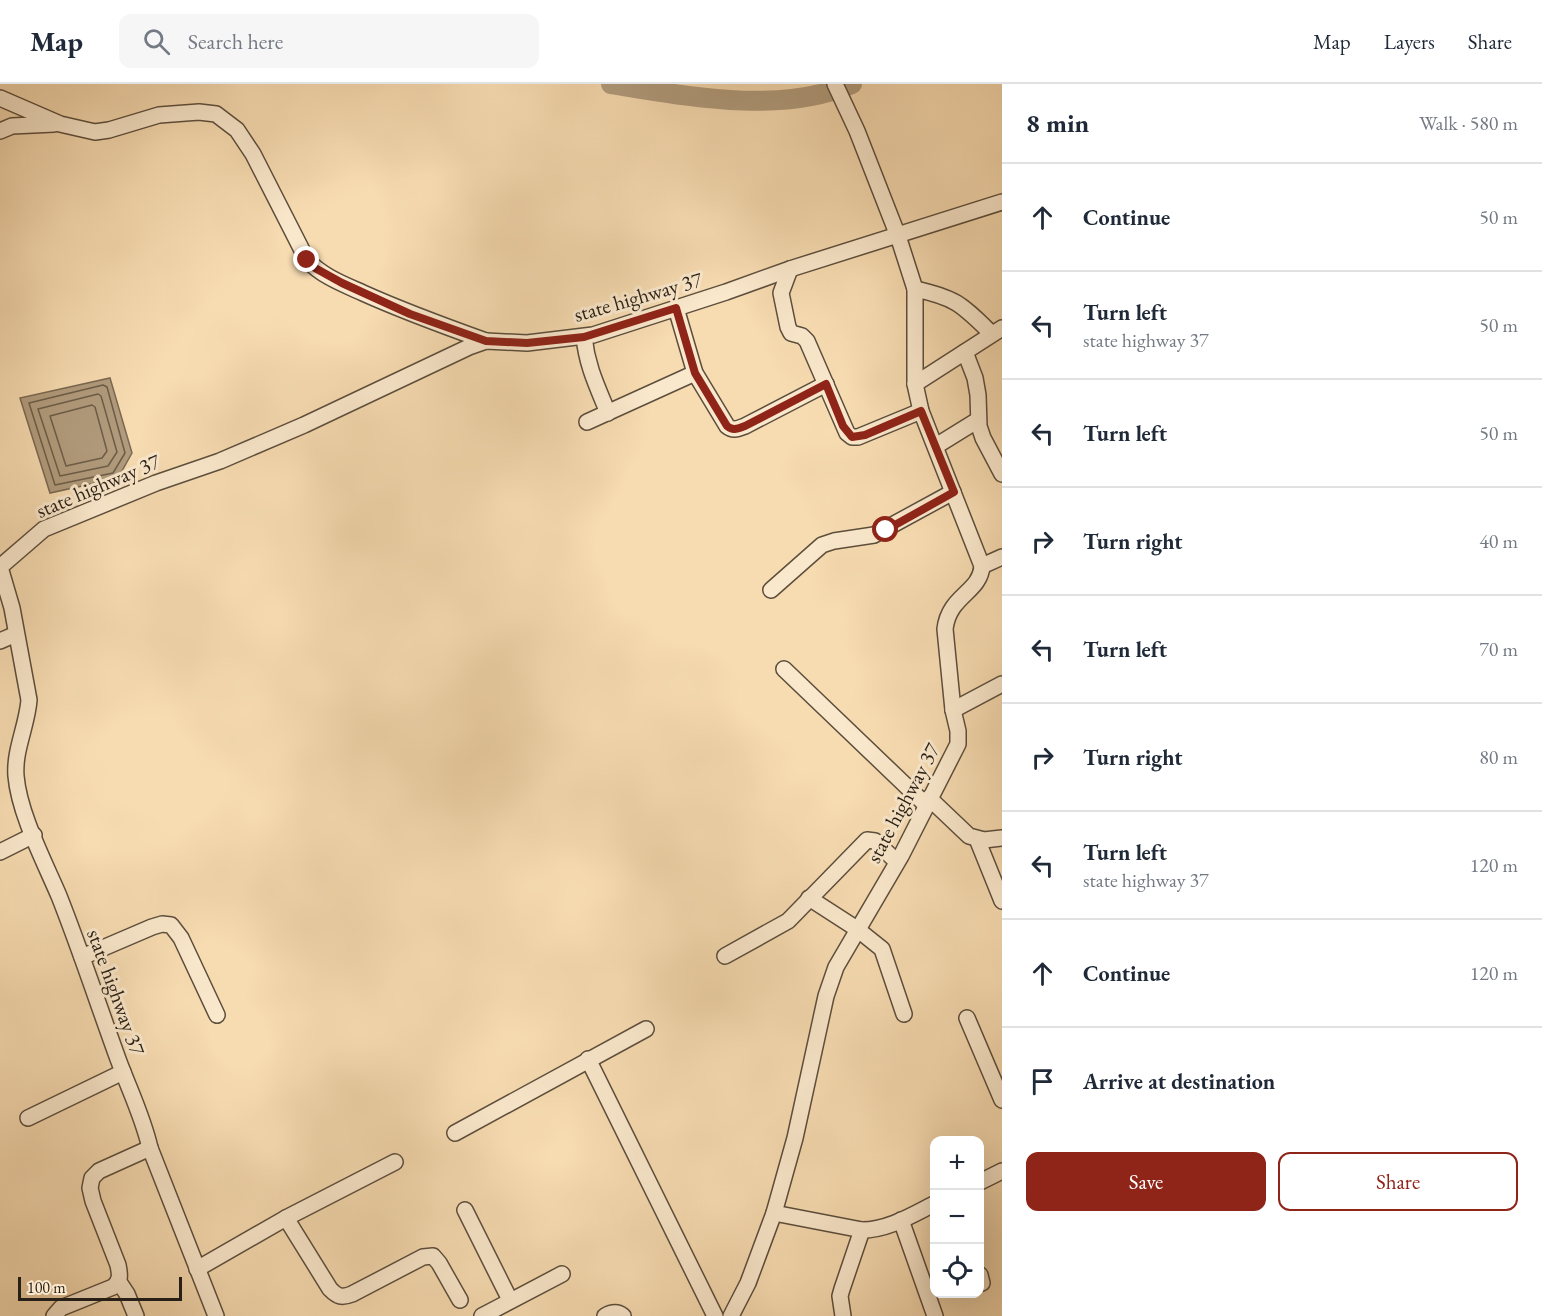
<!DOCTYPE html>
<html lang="en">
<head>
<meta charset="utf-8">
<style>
  body { margin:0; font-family:"EB Garamond",serif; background:#f6f6f7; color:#1f2937 }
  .controls { position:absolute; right:18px; bottom:18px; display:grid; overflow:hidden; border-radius:12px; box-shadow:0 6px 24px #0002 }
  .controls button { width:54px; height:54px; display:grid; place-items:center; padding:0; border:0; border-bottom:2px solid #e0e1e3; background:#fff; color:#1f2937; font:30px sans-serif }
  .scale { position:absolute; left:18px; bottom:15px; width:164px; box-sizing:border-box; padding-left:6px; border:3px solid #281f16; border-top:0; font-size:16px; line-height:21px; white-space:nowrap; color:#281f16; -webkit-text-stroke:4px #fae8cc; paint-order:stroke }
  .stop { position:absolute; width:18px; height:18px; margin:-14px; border:4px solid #8f2418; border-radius:50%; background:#fff }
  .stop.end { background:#8f2418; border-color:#fff; box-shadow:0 2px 6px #0008 }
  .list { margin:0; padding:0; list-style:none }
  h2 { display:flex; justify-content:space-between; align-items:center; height:78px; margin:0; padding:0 24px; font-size:26px }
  h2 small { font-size:20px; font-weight:400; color:#747a83 }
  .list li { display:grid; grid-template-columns:39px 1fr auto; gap:18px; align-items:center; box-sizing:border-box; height:108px; padding:0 24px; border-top:2px solid #e0e1e3 }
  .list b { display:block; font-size:22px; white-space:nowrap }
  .list p { margin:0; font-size:20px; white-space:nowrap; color:#747a83 }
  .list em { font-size:20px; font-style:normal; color:#747a83 }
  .actions { display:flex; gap:12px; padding:18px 24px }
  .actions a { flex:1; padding:14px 0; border:2px solid #8f2418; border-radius:12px; text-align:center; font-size:21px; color:#8f2418 }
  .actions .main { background:#8f2418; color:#fff }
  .icon { flex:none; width:33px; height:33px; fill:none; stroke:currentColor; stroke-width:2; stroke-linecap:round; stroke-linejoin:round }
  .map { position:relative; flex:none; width:1002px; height:1232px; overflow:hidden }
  header { display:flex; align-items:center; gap:36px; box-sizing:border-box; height:84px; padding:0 30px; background:#fff; border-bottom:2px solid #e0e1e3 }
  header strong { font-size:28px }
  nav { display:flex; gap:33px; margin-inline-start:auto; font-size:21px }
  .search { width:420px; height:54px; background:#f6f6f7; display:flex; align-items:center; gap:15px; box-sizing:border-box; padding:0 21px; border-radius:12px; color:#747a83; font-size:22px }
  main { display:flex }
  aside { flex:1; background:#fff }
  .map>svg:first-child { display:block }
</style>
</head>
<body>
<header>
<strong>Map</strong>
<div class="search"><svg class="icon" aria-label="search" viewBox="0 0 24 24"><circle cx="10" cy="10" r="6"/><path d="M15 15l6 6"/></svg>Search here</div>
<nav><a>Map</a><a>Layers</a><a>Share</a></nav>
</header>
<main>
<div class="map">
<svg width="1002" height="1232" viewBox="0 0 1002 1232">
  <rect width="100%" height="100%" fill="#f7dbb1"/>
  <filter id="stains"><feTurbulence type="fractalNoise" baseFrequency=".00333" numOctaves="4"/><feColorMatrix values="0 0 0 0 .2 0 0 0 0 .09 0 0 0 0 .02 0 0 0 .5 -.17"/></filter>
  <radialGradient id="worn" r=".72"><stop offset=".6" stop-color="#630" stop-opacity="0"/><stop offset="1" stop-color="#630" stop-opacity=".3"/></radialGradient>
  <path fill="#b19b7c" stroke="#7a6953" stroke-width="1.5" d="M110 294 132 369 118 394 50 409 20 314Z"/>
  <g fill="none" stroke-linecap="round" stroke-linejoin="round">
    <g stroke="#6c5d49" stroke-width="1.5">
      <path d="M103 301 107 303 125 369 113 389 55 401 29 319Z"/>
      <path d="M98 310 101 312 117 368 108 382 60 392 38 325Z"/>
      <path d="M92 321 95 323 107 367 102 374 66 382 50 332Z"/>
    </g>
    <path stroke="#b19b7c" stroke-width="20" d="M611 0C687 12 778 31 852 0"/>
    <g stroke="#5c4e3d" stroke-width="18">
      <g id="minor">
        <path d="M0 14 60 40 95 48 109 46 159 31 199 28 216 30 237 46 253 70 307 176C322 192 343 200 363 209 403 227 444 242 486 257"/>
        <path d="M0 47 12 42 54 40"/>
        <path d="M790 185 781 209 788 243 791 249 802 252 807 257 847 349 852 353H858L921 327"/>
        <path d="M915 205C957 214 962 221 992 250"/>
        <path d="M676 224 695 289 727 342C733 347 737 345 745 342L826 300"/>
        <path d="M584 253C587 282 597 302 608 329"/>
        <path d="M965 268 975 294 978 311 979 342 983 354 1002 390"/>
        <path d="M915 300 1002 244"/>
        <path d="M587 338 695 289"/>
        <path d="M936 362 978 336"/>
        <path d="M982 482 1002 473"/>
        <path d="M771 506 822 461 834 457 874 451 953 408"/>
        <path d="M0 557 16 550"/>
        <path d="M784 585 926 721"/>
        <path d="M953 626 1002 600"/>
        <path d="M929 714 969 752 984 756 1002 754"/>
        <path d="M977 755 1002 817"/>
        <path d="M0 768 34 751"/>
        <path d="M809 814 857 845 882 865 904 930"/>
        <path d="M725 872 788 837 867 756 875 757 897 778"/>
        <path d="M82 873 152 843 162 840 171 841 181 854 217 931"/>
        <path d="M967 934 1002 1016"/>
        <path d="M588 975 715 1232"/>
        <path d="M28 1034 123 988"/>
        <path d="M455 1049 646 945"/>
        <path d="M980 1098 1002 1087"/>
        <path d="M465 1126 510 1216"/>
        <path d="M774 1129 862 1146C888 1146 912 1131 934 1120"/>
        <path d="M286 1134 330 1205C338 1213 342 1214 352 1210L423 1173 433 1172 439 1179 460 1216"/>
        <path d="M901 1136 935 1232"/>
        <path d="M197 1185 286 1134 395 1078"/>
        <path d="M980 1191 982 1199"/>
        <path d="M119 1198 127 1210 136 1232"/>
        <path d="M54 1232 61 1224 113 1203C121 1196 120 1191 118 1181L93 1117 90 1104 92 1094 99 1087 150 1064"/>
        <path d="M216 1232 150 1064C143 1033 129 1005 118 975 98 920 80 865 59 812 44 777 19 729 16 692 14 666 27 642 29 616L12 524 0 483 44 445 156 399 220 377 304 341 469 263 486 257 527 259 593 251 726 208 790 185 1002 118"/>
        <path d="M482 1232 562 1190"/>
        <path d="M605 1232C612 1228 617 1227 623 1232"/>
        <path d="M731 1232 748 1199 774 1129 795 1054 826 912 836 883 901 772 958 660V647L953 626 945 545C949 511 980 509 982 482L921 327 915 300V205L898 152 857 47 835 0"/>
        <path d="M843 1232 840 1212 842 1205 862 1146"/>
      </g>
    </g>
    <use href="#minor" stroke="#fae8cc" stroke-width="15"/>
  </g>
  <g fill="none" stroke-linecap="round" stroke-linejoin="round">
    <path stroke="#8f2418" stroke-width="8" d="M307 176 315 184 342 199 410 230 486 257 527 259 584 253 676 224 695 289 727 342C733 347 737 345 745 342L826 300 843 342 852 353 865 351 921 327 954 408 886 446"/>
  </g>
  <g text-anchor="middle" stroke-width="6" stroke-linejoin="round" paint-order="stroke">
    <g font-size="21" fill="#281f16" stroke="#fae8cc">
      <text transform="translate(638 213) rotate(-16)" y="7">state highway 37</text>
      <text transform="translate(98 402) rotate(-23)" y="7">state highway 37</text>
      <text transform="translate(903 719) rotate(-62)" y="7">state highway 37</text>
      <text transform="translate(116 908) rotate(70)" y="7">state highway 37</text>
    </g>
  </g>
  <rect width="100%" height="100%" filter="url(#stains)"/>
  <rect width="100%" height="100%" fill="url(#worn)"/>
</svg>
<div class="controls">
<button>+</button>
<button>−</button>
<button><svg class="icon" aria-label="locate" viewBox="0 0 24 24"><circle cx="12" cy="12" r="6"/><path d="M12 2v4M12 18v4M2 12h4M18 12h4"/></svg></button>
</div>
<div class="scale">100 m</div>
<div class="stop" style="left:886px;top:446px"></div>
<div class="stop end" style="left:307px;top:176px"></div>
</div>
<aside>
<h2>8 min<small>Walk · 580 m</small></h2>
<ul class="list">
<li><svg class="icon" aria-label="ahead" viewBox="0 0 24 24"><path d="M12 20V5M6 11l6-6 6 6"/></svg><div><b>Continue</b></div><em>50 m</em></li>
<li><svg class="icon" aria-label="left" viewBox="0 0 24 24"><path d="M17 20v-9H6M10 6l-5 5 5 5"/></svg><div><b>Turn left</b><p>state highway 37</p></div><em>50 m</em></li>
<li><svg class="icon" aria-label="left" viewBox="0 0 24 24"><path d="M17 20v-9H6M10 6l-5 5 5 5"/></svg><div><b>Turn left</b></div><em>50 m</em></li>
<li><svg class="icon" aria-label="right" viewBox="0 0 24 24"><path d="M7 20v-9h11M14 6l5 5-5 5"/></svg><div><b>Turn right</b></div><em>40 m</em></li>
<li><svg class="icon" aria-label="left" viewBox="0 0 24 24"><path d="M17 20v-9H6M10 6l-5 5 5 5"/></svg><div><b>Turn left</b></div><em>70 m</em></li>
<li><svg class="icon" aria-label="right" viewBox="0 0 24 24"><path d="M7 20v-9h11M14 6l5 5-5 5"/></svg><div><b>Turn right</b></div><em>80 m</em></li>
<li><svg class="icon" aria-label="left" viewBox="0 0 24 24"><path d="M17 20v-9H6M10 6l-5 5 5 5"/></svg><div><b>Turn left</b><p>state highway 37</p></div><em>120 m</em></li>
<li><svg class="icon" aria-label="ahead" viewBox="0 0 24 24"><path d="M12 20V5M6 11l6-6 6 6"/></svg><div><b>Continue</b></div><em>120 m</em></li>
<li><svg class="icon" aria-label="arrive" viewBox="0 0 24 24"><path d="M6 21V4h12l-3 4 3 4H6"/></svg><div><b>Arrive at destination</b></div></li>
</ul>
<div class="actions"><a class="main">Save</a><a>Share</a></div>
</aside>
</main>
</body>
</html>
